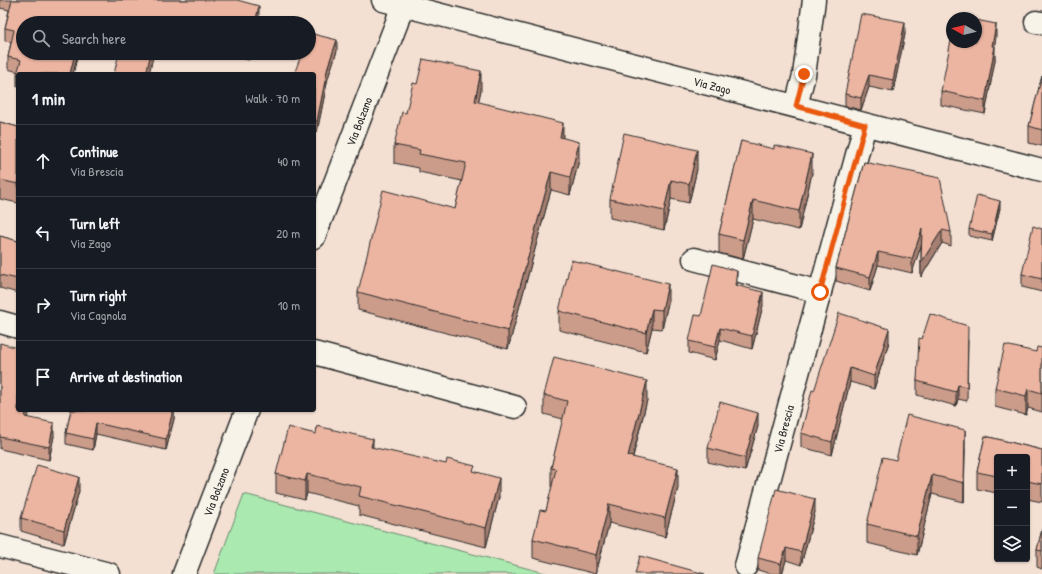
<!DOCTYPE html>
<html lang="en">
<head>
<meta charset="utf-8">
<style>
  body { margin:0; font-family:"Patrick Hand",sans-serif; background:#20242c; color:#f1f3f6 }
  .controls { position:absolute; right:12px; bottom:12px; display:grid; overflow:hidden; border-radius:4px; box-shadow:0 1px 3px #0004 }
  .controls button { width:36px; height:36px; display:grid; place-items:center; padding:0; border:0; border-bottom:1px solid #363941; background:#171b24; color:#f1f3f6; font:20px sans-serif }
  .compass { position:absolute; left:946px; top:12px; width:36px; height:36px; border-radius:50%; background:#171b24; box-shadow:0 1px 3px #0004; rotate:278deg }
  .stop { position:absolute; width:12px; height:12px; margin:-9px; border:3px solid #ea580c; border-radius:50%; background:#fff }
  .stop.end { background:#ea580c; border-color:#fff; box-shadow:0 1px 4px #0008 }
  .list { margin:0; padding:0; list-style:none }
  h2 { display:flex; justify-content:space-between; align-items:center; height:52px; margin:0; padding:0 16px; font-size:17px }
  h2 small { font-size:13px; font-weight:400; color:#9ea1a6 }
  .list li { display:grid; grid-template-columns:26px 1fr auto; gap:12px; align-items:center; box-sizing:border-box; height:72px; padding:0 16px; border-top:1px solid #363941 }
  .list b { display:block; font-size:15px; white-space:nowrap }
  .list p { margin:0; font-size:13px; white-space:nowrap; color:#9ea1a6 }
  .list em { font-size:13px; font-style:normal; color:#9ea1a6 }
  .icon { flex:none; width:22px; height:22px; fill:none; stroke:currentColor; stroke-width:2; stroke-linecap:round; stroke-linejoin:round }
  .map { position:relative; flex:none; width:1042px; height:574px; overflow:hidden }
  .search { position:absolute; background:#171b24; box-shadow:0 1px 3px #0004; left:16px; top:16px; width:300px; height:44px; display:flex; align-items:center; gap:10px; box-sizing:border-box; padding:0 14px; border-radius:22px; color:#9ea1a6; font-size:15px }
  .panel { position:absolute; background:#171b24; box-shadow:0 1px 3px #0004; left:16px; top:72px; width:300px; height:340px; border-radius:4px }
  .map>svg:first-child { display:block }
  .green { fill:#aae9b0; stroke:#6a8a6e }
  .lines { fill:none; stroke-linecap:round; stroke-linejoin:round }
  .minor-casing { stroke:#2b2b2b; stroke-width:25 }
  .minor { stroke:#f7f3e8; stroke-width:22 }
  .wall { fill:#cb9c8a; stroke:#2b2b2b }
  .shaded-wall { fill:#a57f71; stroke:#2b2b2b }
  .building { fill:#ecb5a1; stroke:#2b2b2b }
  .route { stroke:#ea580c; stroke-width:5 }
  .labels { text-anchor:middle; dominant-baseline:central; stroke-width:3; stroke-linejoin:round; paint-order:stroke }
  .street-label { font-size:12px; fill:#2b2b2b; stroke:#f7f3e8 }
</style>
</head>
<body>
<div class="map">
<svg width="1042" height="574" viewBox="0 0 1042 574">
  <rect width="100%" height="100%" fill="#f4e0d3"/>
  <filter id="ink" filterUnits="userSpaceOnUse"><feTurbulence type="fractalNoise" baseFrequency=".025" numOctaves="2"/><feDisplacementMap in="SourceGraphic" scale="8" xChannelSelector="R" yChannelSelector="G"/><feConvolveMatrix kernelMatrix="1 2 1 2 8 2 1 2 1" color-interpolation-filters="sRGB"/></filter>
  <g filter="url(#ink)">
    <!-- green -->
    <path class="green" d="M244 494 549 574H214Z"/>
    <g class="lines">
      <!-- minor casing -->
      <g class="minor-casing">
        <g id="minor">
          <path id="s1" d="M383 0 1042 170"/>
          <path d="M1036 22 1042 23"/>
          <path d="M796 106 804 75 814 0"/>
          <path id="s2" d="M314 237 397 22 402 5"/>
          <path d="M694 259 820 292"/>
          <path d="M0 322 18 327"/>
          <path d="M314 353 515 407"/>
          <path d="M0 546 109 574"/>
          <path id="s3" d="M746 566 865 125"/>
          <path id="s4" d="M184 574 247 410"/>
        </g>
      </g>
      <!-- minor -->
      <use href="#minor" class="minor"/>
    </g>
    <!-- wall -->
    <path class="wall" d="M0 0H208L259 18 23 23V53H78L73 74H18V87H17V74L18 72 8 69V57L11 42 5 41V28L9 10 0 8Z
      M905 34 893 92 869 87 861 110 845 106V94Z
      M996 37 994 46 995 60 985 114 941 105V91Z
      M337 51 328 78 317 132H314V74Z
      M221 53H250L249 60Z
      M1042 76V146L1029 143V126Z
      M417 84 481 90 478 102 563 138 579 160 570 195 551 190 508 349 358 310V292L455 209 462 181 419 172V168L394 163V145Z
      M0 122 18 127V203L0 199Z
      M741 141 812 173 799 230 753 219 743 259 719 253V234Z
      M864 162 951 232V246L942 243 921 277V244L912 273 878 265 870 291 836 281V268Z
      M697 169 689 203 671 199 664 230 610 218V199Z
      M1000 208 992 241 969 236V229Z
      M1042 229V292L1022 287V274Z
      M0 236 18 241V293L0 288Z
      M737 283V285L763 305 752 349 720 340 715 360 689 353V341L701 316Z
      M668 303 662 329 652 328 646 352 559 330V311Z
      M922 339 968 340 967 401 958 399 956 406 917 395V381Z
      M889 342 874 389 850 382 832 455 801 447V433L814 391Z
      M0 343 28 418 54 436 49 460 0 449Z
      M1042 348V412L1028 408 1026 415 995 407V388L1036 352Z
      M544 395 647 400 633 457 678 488 665 537 609 523 596 574 533 558V539L546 511 552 487H551V468L563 419 544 414Z
      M71 410H174V419L166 450 96 434 93 450 66 444V433Z
      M758 426 745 471 708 462V448Z
      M985 436 1042 450V502L1027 499V457H997V493L977 489V472Z
      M373 448 475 472 499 497 486 547 359 515V506L307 493 305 500 276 493V474Z
      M965 449 964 502 932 494 917 555 867 543V524L896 460Z
      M79 491 64 544 21 531V518Z
      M815 512 801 565 786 560 782 574H771L758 570V558Z
      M1042 529V569L1037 567V550Z"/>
    <!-- shaded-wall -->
    <path class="shaded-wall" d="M259 6V18L258 23H255Z
      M905 22V34L893 92V80Z
      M996 24V37L992 60V46Z
      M337 40V51L328 78 317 132V121L328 66Z
      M995 46V60L985 114V101Z
      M75 53H78L73 74H70Z
      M151 53H154L149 74H146Z
      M249 53H250L249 60Z
      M481 71V90L475 119V101Z
      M869 75V87L861 110V98Z
      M563 123V142L560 137Z
      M579 142V160L570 195V177Z
      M697 150V169L689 203V184Z
      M812 154V173L799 230V211Z
      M551 172V190L508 349V331Z
      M671 180V199L664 230V211Z
      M753 200V219L743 259V240Z
      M1000 201V208L992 241V234Z
      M922 229V243L912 273V259Z
      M942 230V243L921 277V263Z
      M878 252V265L870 291V277Z
      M737 271V283L735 297V285Z
      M668 284V303L662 329V310Z
      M763 292V305L752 349V336Z
      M652 309V328L646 352V333Z
      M720 328V340L715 360V347Z
      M889 329V342L874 389V376Z
      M850 368V382L832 455V442Z
      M647 381V400L628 475V456Z
      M958 385V399L956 406V392Z
      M1028 389V408L1026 415V396Z
      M27 410H30L25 430V417Z
      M173 410H174V419L166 450V439Z
      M758 413V426L745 471V458Z
      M54 423V436L49 460V447Z
      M96 423V434L93 450V439Z
      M965 430V449L964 502V483Z
      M373 439V458L371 447Z
      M678 468V488L665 537V518Z
      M307 474V493L305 500V481Z
      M932 475V494L917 555V536Z
      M79 477V491L64 544V530Z
      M499 478V497L486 547V528Z
      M815 499V512L801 565V552Z
      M609 504V523L596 574V555Z
      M786 548V560L782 574H781V564Z"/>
    <!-- building -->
    <path class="building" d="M12 0H209L214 1V0H237L259 6 255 23H23V53H75L70 74H17L21 60 8 57 14 30 5 28Z
      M861 14 905 22 893 80 869 75 861 98 845 94Z
      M956 16 967 18H955Z
      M976 20 996 24 992 46H995L985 101 941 91 952 35V42H976Z
      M309 33 337 40 328 66 317 121 314 120V74H294L302 53H309Z
      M119 53H151L146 74H114Z
      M423 59 481 71 475 101 563 123 560 137 579 142 570 177 551 172 508 331 358 292 383 190 455 209 466 163 419 154 420 150 394 145 402 112 406 113 413 83 417 84Z
      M1042 76V130L1029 126Z
      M0 122 18 127V184L0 180Z
      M624 133 697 150 689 184 671 180 664 211 610 199Z
      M741 141 774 149V145L812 154 799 211 753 200 743 240 719 234Z
      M864 162 940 178 951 232 942 230 921 263 922 229 912 259 878 252 870 277 836 268Z
      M977 195 1000 201 992 234 969 229Z
      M1033 226 1042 229V279L1022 274Z
      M0 236 18 241V279L0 275Z
      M571 260 668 284 662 310 652 309 646 333 559 311Z
      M713 264 737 271 735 285 763 292 752 336 720 328 715 347 689 341 695 315 701 316Z
      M839 313 889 329 874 376 850 368 832 442 801 433 812 390 814 391Z
      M930 314 968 326 967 387 958 385 956 392 917 381 919 338 922 339Z
      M0 343 18 348V410H27L25 417 54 423 49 447 0 437Z
      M1005 345 1036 352 1037 347 1042 348V393L1028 389 1026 396 995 388Z
      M554 357 647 381 628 456 678 468 665 518 609 504 596 555 533 539 540 510 546 511 556 469 551 468 567 401 544 395Z
      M720 402 758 413 745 458 708 448Z
      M71 410H173L166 439 96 423 93 439 66 433Z
      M907 415 965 430 964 483 932 475 917 536 867 524 883 457 896 460Z
      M317 426 373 439 371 447 446 464 447 459 475 466 473 471 499 478 486 528 359 496 361 487 307 474 305 481 276 474 288 427 316 434Z
      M985 436 1042 450V484L1027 481V457H997V476L977 472Z
      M37 465 79 477 64 530 21 518Z
      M776 489 815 499 801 552 786 548 781 564 758 558Z
      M1042 529V551L1037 550Z
      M640 556 705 574H635Z"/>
  </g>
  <g class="lines" filter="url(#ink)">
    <!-- route -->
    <path class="route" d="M804 74 796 106 865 125 820 292"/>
  </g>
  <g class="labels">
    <!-- street labels -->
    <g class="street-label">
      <text stroke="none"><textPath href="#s1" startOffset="340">Via Zago</textPath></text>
      <text stroke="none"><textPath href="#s2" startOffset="124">Via Bolzano</textPath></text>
      <text stroke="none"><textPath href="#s3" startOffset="142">Via Brescia</textPath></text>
      <text stroke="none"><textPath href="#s4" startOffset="88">Via Bolzano</textPath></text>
    </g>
  </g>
</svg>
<div class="controls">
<button>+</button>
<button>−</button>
<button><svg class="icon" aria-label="layers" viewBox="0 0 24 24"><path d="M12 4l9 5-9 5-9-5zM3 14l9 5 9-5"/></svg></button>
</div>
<svg class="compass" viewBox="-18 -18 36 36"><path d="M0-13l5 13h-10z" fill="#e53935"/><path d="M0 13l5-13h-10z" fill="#9ea1a6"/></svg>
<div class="stop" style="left:820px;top:292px"></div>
<div class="stop end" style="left:804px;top:74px"></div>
<div class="search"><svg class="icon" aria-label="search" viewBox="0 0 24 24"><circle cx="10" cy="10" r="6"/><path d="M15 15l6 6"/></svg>Search here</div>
<section class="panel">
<h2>1 min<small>Walk · 70 m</small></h2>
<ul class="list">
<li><svg class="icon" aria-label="ahead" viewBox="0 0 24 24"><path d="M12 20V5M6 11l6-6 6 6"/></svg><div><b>Continue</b><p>Via Brescia</p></div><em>40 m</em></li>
<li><svg class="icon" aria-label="left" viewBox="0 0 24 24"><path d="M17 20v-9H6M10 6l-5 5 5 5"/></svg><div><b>Turn left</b><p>Via Zago</p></div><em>20 m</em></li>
<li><svg class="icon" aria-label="right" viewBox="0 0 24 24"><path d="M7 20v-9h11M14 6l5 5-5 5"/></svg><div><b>Turn right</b><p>Via Cagnola</p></div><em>10 m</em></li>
<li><svg class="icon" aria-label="arrive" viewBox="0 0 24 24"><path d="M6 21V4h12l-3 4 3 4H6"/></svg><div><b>Arrive at destination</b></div></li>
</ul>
</section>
</div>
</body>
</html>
